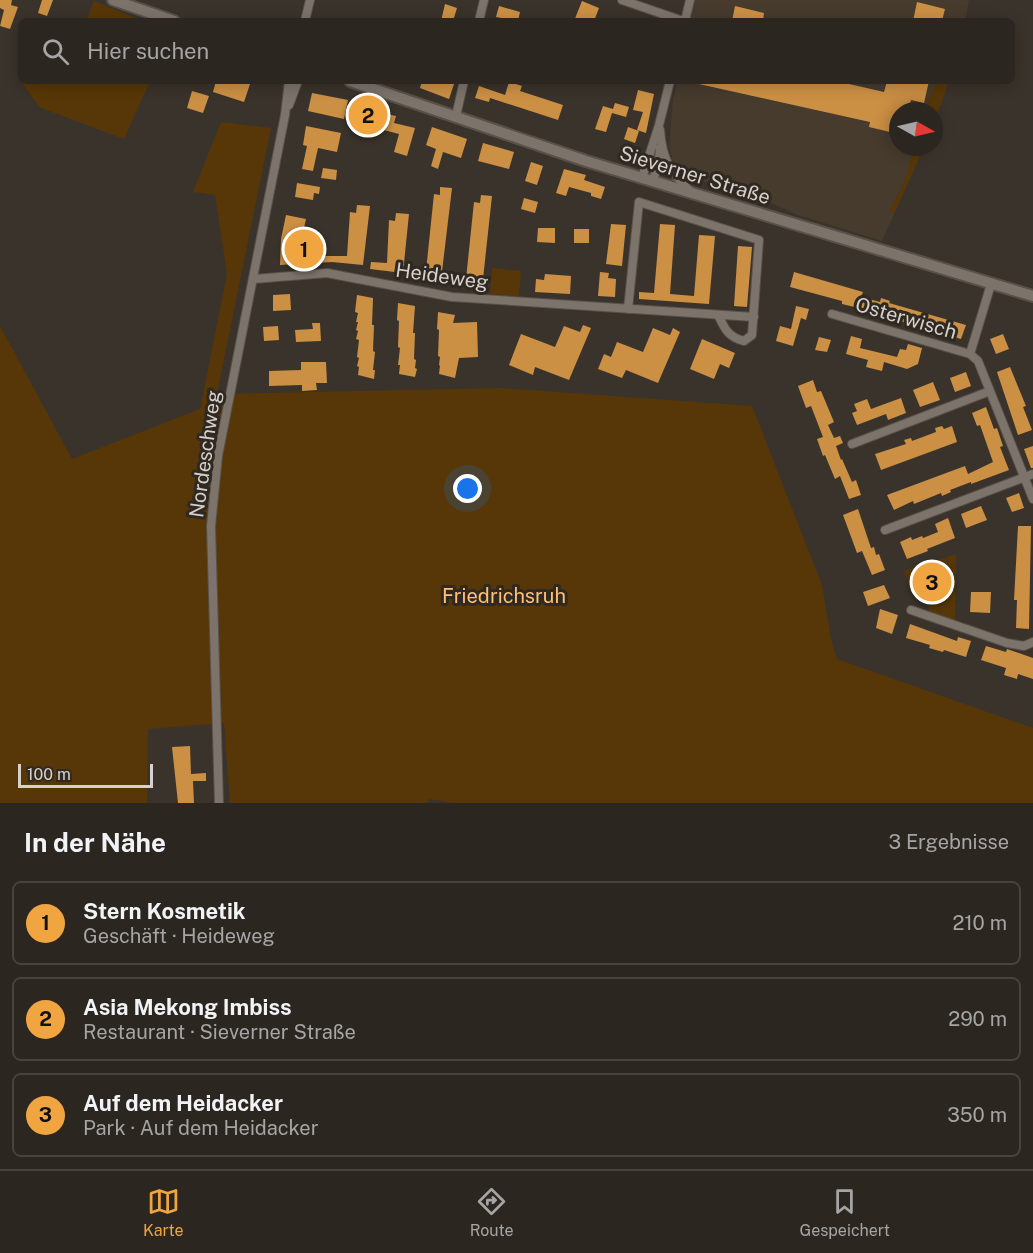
<!DOCTYPE html>
<html lang="de">
<head>
<meta charset="utf-8">
<style>
  body { margin:0; font-family:"Public Sans",sans-serif; background:#342e29; color:#f1f3f6 }
  .compass { position:absolute; left:889px; top:102px; width:54px; height:54px; border-radius:50%; background:#2c2620; box-shadow:0 3px 15px #0003; rotate:98deg }
  .scale { position:absolute; left:18px; bottom:15px; width:135px; box-sizing:border-box; padding-left:6px; border:3px solid #d6d1cc; border-top:0; font-size:16px; line-height:21px; white-space:nowrap; color:#d6d1cc; -webkit-text-stroke:4px #302921; paint-order:stroke }
  .you { position:absolute; left:468px; top:489px; width:21px; height:21px; margin:-15px; border:4px solid #fff; border-radius:50%; background:#1a73e8; box-shadow:0 0 0 9px #1a73e833 }
  .badge { display:grid; place-items:center; width:39px; height:39px; border-radius:50%; background:#f1a540; color:#111; font-size:20px; font-weight:700 }
  .pin { position:absolute; translate:-50% -50%; border:3px solid #fff; box-shadow:0 2px 6px #0006 }
  .list { margin:0; padding:0; list-style:none }
  h2 { display:flex; justify-content:space-between; align-items:center; height:78px; margin:0; padding:0 24px; font-size:26px }
  h2 small { font-size:20px; font-weight:400; color:#a6a5a5 }
  .list li { display:grid; grid-template-columns:39px 1fr auto; gap:18px; align-items:center; box-sizing:border-box; height:84px; margin:0 12px 12px; padding:0 12px; border:2px solid #48433e; border-radius:9px }
  .list b { display:block; font-size:22px; white-space:nowrap }
  .list p { margin:0; font-size:20px; white-space:nowrap; color:#a6a5a5 }
  .list em { font-size:20px; font-style:normal; color:#a6a5a5 }
  .icon { flex:none; width:33px; height:33px; fill:none; stroke:currentColor; stroke-width:2; stroke-linecap:round; stroke-linejoin:round }
  .map { position:relative; flex:none; width:1033px; height:803px; overflow:hidden }
  .search { position:absolute; background:#2c2620; box-shadow:0 3px 15px #0003; left:18px; right:18px; top:18px; height:66px; display:flex; align-items:center; gap:15px; box-sizing:border-box; padding:0 21px; border-radius:9px; color:#a6a5a5; font-size:22px }
  .sheet { height:366px; background:#2c2620 }
  nav { display:flex; justify-content:space-around; align-items:center; box-sizing:border-box; height:84px; border-top:2px solid #48433e; background:#2c2620; font-size:16px; color:#a6a5a5 }
  nav a { display:grid; justify-items:center; gap:3px }
  nav .on { color:#f1a540 }
  .map>svg:first-child { display:block }
  .built { fill:#473b2e }
  .green { fill:#573707 }
  .building { fill:#cc9044 }
  .lines { fill:none; stroke-linecap:round; stroke-linejoin:round }
  .minor-casing { stroke:#57514a; stroke-width:10 }
  .secondary-casing { stroke:#57514a; stroke-width:14 }
  .minor { stroke:#7c746b; stroke-width:8 }
  .secondary { stroke:#7c746b; stroke-width:10 }
  .labels { text-anchor:middle; dominant-baseline:central; stroke-width:6; stroke-linejoin:round; paint-order:stroke }
  .street-label { font-size:20px; fill:#d6d1cc; stroke:#302921 }
  .park-label { font-size:20px; fill:#ffc074; stroke:#302921 }
</style>
</head>
<body>
<div class="map">
<svg width="1033" height="803" viewBox="0 0 1033 803">
  <rect width="100%" height="100%" fill="#3a332b"/>
  <!-- built -->
  <path class="built" d="M694 0H969L965 21H689Z
    M677 81H949L934 123V111H898V147H924L882 241 798 215 756 196 709 183 682 173 673 161 669 146 673 100Z"/>
  <!-- green -->
  <path class="green" d="M94 1 143 21H86Z
    M21 81H150L124 139 39 107Z
    M938 81H949L934 123V111H923Z
    M221 122 271 128 217 394 502 388 752 406 822 585 831 639 837 659 1033 728V803H453L430 799 426 803H230L224 723 148 729 147 803H0V326L72 459 200 409 227 274 215 195 193 192Z
    M911 147H924L894 214 890 210C901 188 912 172 911 147Z
    M492 268 521 271 519 297 490 294Z
    M956 554 955 622 929 612V599L924 594H912L904 571Z"/>
  <!-- building -->
  <path class="building" d="M0 0H12L11 5 18 7 10 29 0 26 4 10 0 8Z
    M42 0H53L47 16 38 13Z
    M582 1 599 8 594 21H574Z
    M917 2 945 9 942 21H913Z
    M445 4 457 8 453 21H441Z
    M499 6 520 12 518 21 496 17Z
    M735 6 764 13 763 21H732Z
    M216 81H251L244 102 213 92Z
    M422 81H447L454 84 449 99 420 88Z
    M700 81H836L884 92 887 81H929L924 103 911 100 908 111H898V130L891 128 890 132 869 127 870 122 699 84Z
    M509 82 522 86 520 91 563 105 558 120 490 98 489 102 475 98 479 86 505 95Z
    M638 90 654 94 646 133 637 130 643 112 633 110Z
    M192 91 209 96 203 113 187 108Z
    M312 93 348 100 344 119 308 111Z
    M615 103 629 107 626 117 612 113 606 132 595 129 603 106 613 109Z
    M362 105 378 109 377 112 396 116 394 123 415 128 407 156 394 152 399 134 380 129 381 126 358 120Z
    M306 126 341 133 337 152 318 148 313 171 302 169 307 146 303 145Z
    M432 127 467 139 461 158 443 152 438 169 431 166 436 149 426 145Z
    M628 127 639 131 635 143 624 139Z
    M483 143 514 152 509 169 478 161Z
    M531 162 543 166 537 185 525 181Z
    M323 168 337 170 336 180 321 178Z
    M564 169 586 175 584 180 605 187 601 199 591 196V193L569 187 566 196 556 193Z
    M297 183 320 187 319 194 314 193 313 200 295 197Z
    M440 187 452 188 441 280 409 277 410 269 426 271 434 194 440 195Z
    M481 195 492 196 482 288 450 284V277L466 279 474 202 480 203Z
    M524 198 538 202 535 213 521 209Z
    M357 205 370 206 363 265 332 262 280 265 281 239 286 215 306 219 301 241H311V256H347L350 212 356 213Z
    M396 213 409 214 403 273 370 269 371 262 387 263 389 220 395 221Z
    M611 224 626 225 622 266 606 264Z
    M660 224 675 225 670 294 694 296 699 235 715 236 709 304 639 299V292L654 293Z
    M538 228H555V243L537 242Z
    M574 229H589V243H574Z
    M738 246 752 247 747 307 734 306Z
    M600 272 609 273 608 278 616 279 615 297 598 296Z
    M794 272 863 292 861 297 880 302 881 298 890 301 889 303 966 325 961 339 932 331V333L917 329 918 326 866 312 867 310 842 304V301L790 287Z
    M545 274 571 276 570 294 535 292 536 279 544 280Z
    M290 294 291 310 273 311V295Z
    M357 295 373 298 372 325H374L373 351 375 352 373 370H375L374 379 358 375 359 367 357 366 359 358 357 357 359 340 356 339 358 331 356 330 358 322H356L358 313 355 312Z
    M398 303 415 306 413 333H415L414 359 416 360 415 368 417 369 415 377 399 374 400 365H398L400 348 398 347 399 321 397 320Z
    M796 306 809 309 806 320 801 318 793 346 776 341 780 326 791 329Z
    M438 312 455 315 453 323 477 322 478 357 459 358 455 378 439 374 440 366 439 365 440 357 438 356 439 330 437 329Z
    M312 323H320L321 341 296 342 295 330 313 329Z
    M583 325 591 328 569 380 535 367 533 375 509 365 521 334 555 347 564 326 580 332Z
    M278 326 279 340 264 341 263 327Z
    M653 328 670 335 673 328 680 332 658 383 626 370 622 378 598 369 604 354 611 357 617 342 643 352Z
    M1003 334 1009 349 996 354 990 339Z
    M851 336 862 339 860 348 897 357 900 349 906 350 908 344 922 348 918 364 907 369 884 362 882 371 866 367 868 360 846 354Z
    M819 337 831 340 827 352 815 350Z
    M702 339 735 353 729 368 720 364 714 379 690 369Z
    M301 362H326L327 383H316L317 390 302 391V385L269 386V371L301 370Z
    M1010 367 1026 406 1023 407 1032 430 1018 435 997 372Z
    M966 372 971 386 955 392 950 378Z
    M813 380 817 392 821 391 834 422 828 425 834 438 840 436 843 443 836 446 841 460 842 459 852 482 856 480 861 495 849 499 840 476 835 479 825 455 823 456 817 439 823 437 811 406 806 408 798 386Z
    M933 382 940 400 920 407 913 390Z
    M901 398 906 413 888 420 886 414 857 425 852 413 857 411 854 404 867 399 871 409Z
    M986 407 994 429 997 428 1003 446 1000 447 1009 470 971 484V482L950 490 951 492 942 496 941 493 914 504 913 501 894 510 887 495 965 466 968 474 993 462 980 425 977 426 972 413Z
    M942 426 944 429 952 426 957 442 881 470 875 454 906 444 904 440 911 438 912 441 936 432 935 428Z
    M1033 446V468H1031L1024 449Z
    M1019 493 1024 508 1012 512 1006 498Z
    M981 506 987 520 966 528 961 514Z
    M858 509 871 548 874 547 876 555 879 554 885 570 872 575 862 551 857 553 843 515Z
    M948 518 955 538 927 549 928 551 907 559 900 542 911 537 912 540 922 536 923 538 938 532 935 524Z
    M1018 526H1031L1029 629 1016 628 1017 600H1014Z
    M884 585 890 598 868 606 863 592Z
    M971 592H991L990 613 970 612Z
    M880 609 898 615 892 634 876 628Z
    M910 624 957 641 958 637 971 641 966 657 944 650 943 652 929 648 930 645 906 638Z
    M986 646 1006 652 1007 649 1033 658V679L1018 674 1017 679 1004 675 1006 668 981 660Z
    M190 746 191 774 206 773V781H193L194 803H178L172 747Z"/>
  <g class="lines">
    <!-- minor casing -->
    <g class="minor-casing">
      <path id="minor" d="M622 0 683 21
        M305 21 310 0
        M479 21 484 0
        M685 21 690 0
        M289 105 298 81
        M456 116 464 81
        M660 130C662 159 670 172 691 192
        M642 178 659 125 670 81
        M653 181 659 160 660 148
        M253 279 327 273 452 297 754 317
        M991 284 970 354 978 361 1033 499
        M628 309 639 202 759 240 752 335 744 341C728 337 725 329 718 315
        M832 314 970 354
        M852 444 990 391
        M885 530 1033 474
        M911 610 1007 643 1024 646 1033 642
        M219 803 211 526 218 456 285 115 289 81"/>
    </g>
    <!-- secondary casing -->
    <g class="secondary-casing">
      <path id="secondary" d="M113 0 174 21
        M350 81 586 161 1033 296"/>
    </g>
    <!-- minor -->
    <use href="#minor" class="minor"/>
    <!-- secondary -->
    <use href="#secondary" class="secondary"/>
  </g>
  <g class="labels">
    <!-- street labels -->
    <g class="street-label">
      <text transform="translate(695 175) rotate(17)">Sieverner Straße</text>
      <text transform="translate(442 276) rotate(8)">Heideweg</text>
      <text transform="translate(906 318) rotate(16)">Osterwisch</text>
      <text transform="translate(205 454) rotate(-82)">Nordeschweg</text>
    </g>
    <!-- park labels -->
    <g class="park-label">
      <text x="504" y="596">Friedrichsruh</text>
    </g>
  </g>
</svg>
<svg class="compass" viewBox="-18 -18 36 36"><path d="M0-13l5 13h-10z" fill="#e53935"/><path d="M0 13l5-13h-10z" fill="#a6a5a5"/></svg>
<div class="scale">100 m</div>
<div class="you"></div>
<div class="pin badge" style="left:304px;top:249px">1</div>
<div class="pin badge" style="left:368px;top:115px">2</div>
<div class="pin badge" style="left:932px;top:582px">3</div>
<div class="search"><svg class="icon" aria-label="search" viewBox="0 0 24 24"><circle cx="10" cy="10" r="6"/><path d="M15 15l6 6"/></svg>Hier suchen</div>
</div>
<section class="sheet">
<h2>In der Nähe<small>3 Ergebnisse</small></h2>
<ul class="list">
<li><span class="badge">1</span><div><b>Stern Kosmetik</b><p>Geschäft · Heideweg</p></div><em>210 m</em></li>
<li><span class="badge">2</span><div><b>Asia Mekong Imbiss</b><p>Restaurant · Sieverner Straße</p></div><em>290 m</em></li>
<li><span class="badge">3</span><div><b>Auf dem Heidacker</b><p>Park · Auf dem Heidacker</p></div><em>350 m</em></li>
</ul>
</section>
<nav>
<a class="on"><svg class="icon" aria-label="map" viewBox="0 0 24 24"><path d="M3 6l6-2 6 2 6-2v14l-6 2-6-2-6 2zM9 4v14M15 6v14"/></svg>Karte</a>
<a><svg class="icon" aria-label="directions" viewBox="0 0 24 24"><path d="M12 3l9 9-9 9-9-9zM9 14v-3h6M13 9l2 2-2 2"/></svg>Route</a>
<a><svg class="icon" aria-label="saved" viewBox="0 0 24 24"><path d="M7 4h10v16l-5-4-5 4z"/></svg>Gespeichert</a>
</nav>
</body>
</html>
